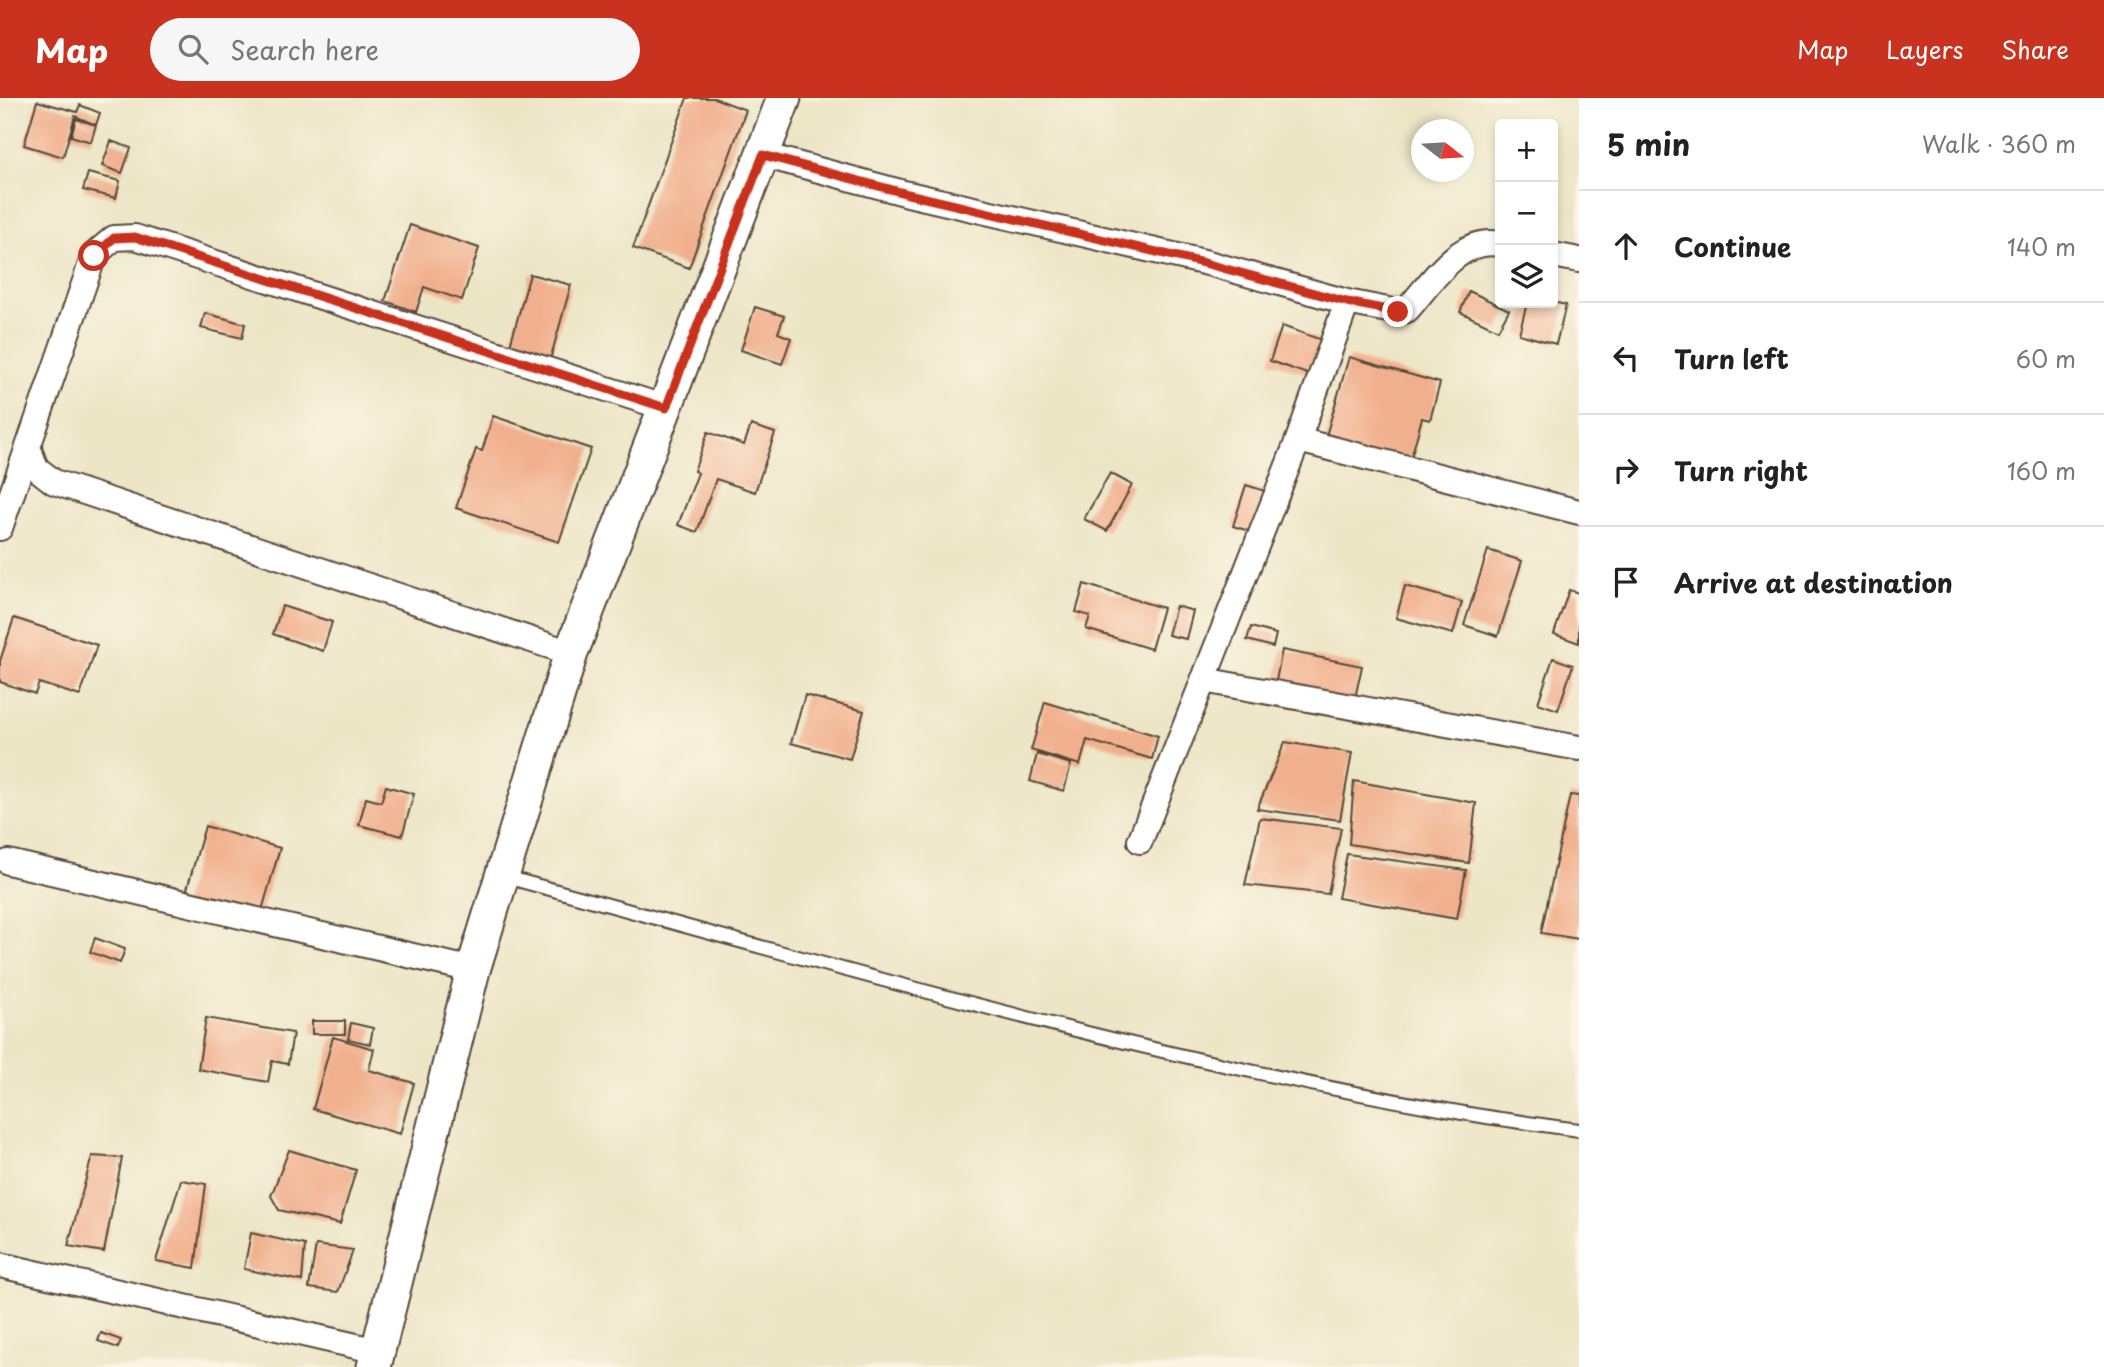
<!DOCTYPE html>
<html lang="en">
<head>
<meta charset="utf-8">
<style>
  body { margin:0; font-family:"Playpen Sans",sans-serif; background:#f6f6f6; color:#222 }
  .controls { position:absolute; right:21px; top:21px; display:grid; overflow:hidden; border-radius:7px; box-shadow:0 4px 10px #0003 }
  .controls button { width:63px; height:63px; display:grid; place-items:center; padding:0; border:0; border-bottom:2px solid #e0e0e0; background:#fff; color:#222; font:35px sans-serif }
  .compass { position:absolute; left:1411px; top:21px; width:63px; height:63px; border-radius:50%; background:#fff; box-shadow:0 4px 10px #0003; rotate:107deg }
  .stop { position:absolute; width:21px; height:21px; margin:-16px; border:5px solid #c8321e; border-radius:50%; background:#fff }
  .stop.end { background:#c8321e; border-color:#fff; box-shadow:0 2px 7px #0008 }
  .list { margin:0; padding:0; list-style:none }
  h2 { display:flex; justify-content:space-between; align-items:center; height:91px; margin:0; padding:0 28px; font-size:30px }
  h2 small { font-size:23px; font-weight:400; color:#767676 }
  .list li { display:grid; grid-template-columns:46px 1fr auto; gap:21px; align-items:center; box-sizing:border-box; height:112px; padding:0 28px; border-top:2px solid #e0e0e0 }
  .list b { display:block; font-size:26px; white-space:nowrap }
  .list em { font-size:23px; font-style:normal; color:#767676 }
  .icon { flex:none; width:38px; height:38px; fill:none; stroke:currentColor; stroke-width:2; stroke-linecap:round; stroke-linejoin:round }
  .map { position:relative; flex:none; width:1579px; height:1269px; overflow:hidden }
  header { display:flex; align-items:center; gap:42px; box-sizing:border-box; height:98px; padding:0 35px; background:#c8321e; color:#fff }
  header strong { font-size:33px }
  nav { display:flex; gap:38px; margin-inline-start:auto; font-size:24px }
  .search { width:490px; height:63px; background:#f6f6f6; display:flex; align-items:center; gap:18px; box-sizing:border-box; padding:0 24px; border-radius:38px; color:#767676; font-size:26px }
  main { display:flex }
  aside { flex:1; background:#fff }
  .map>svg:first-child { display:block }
  .building { fill:#f1b08d }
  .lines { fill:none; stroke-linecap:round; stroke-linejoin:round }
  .lane-casing { stroke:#564637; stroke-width:16 }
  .street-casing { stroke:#564637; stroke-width:28 }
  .secondary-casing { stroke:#564637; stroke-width:37 }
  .lane { stroke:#fff; stroke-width:12 }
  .street { stroke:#fff; stroke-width:24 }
  .secondary { stroke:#fff; stroke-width:33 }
  .route { stroke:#c8321e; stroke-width:9 }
</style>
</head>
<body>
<header>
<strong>Map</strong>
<div class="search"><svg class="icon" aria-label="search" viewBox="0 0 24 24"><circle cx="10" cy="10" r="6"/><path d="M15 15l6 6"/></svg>Search here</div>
<nav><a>Map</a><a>Layers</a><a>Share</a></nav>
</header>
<main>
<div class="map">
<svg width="1579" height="1269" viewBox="0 0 1579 1269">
  <rect width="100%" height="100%" fill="#fcf5e5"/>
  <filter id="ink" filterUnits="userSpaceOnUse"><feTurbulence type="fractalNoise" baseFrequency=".0143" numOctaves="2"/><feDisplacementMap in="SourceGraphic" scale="14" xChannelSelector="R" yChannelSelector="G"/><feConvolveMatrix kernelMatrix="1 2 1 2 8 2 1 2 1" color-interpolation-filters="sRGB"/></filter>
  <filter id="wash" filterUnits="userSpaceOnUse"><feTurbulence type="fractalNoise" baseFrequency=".00686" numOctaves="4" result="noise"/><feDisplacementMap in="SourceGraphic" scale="28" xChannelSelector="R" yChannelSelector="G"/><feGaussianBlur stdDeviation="1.57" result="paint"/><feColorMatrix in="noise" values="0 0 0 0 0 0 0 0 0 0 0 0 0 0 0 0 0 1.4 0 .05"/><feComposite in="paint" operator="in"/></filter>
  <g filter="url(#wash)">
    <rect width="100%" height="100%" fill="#ece5c6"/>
    <g id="blocks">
      <!-- building -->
      <path class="building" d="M687 0H714L746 12 689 170 633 150Z
        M37 3 77 14 80 7 100 15 96 27 75 18 63 59 24 47Z
        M76 21 96 27 91 44 71 38Z
        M111 43 131 50 122 75 102 68Z
        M88 75 120 83 116 100 83 92Z
        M410 127 479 150 462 202 424 189 416 214 385 203Z
        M530 176 571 187 550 262 509 251Z
        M1469 193 1509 212 1498 232 1460 214Z
        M1553 204 1566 207 1556 246 1519 236 1527 205Z
        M755 209 784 218 778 235 791 240 782 266 741 252Z
        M205 215 245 226 242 240 201 230Z
        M1282 228 1322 242 1310 277 1270 263Z
        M1349 259 1440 285 1430 322 1422 320 1411 360 1321 355Z
        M493 318 591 351 559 444 456 410 476 351 482 353Z
        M751 327 775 335 755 394 716 381 697 434 678 427 698 375 694 373 708 334 744 347Z
        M1110 375 1132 387 1107 433 1084 421Z
        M1246 387 1265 393 1252 434 1233 428Z
        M1488 452 1522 463 1498 538 1464 527Z
        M1084 486 1163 510 1151 551 1086 531 1090 518 1076 514Z
        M1405 488 1462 504 1453 536 1396 520Z
        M1569 492 1579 495V545L1554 536Z
        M282 508 332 524 323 553 273 536Z
        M1176 508 1193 513 1186 541 1168 537Z
        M14 520 97 547 80 598 39 585 35 596 0 584V563Z
        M1251 529 1276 536 1273 549 1247 542Z
        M1282 552 1362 568 1352 614 1273 598Z
        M1553 560 1573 567 1558 612 1538 605Z
        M805 597 864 613 850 661 791 645Z
        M1045 604 1158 638 1152 661 1087 642 1080 667 1031 652Z
        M1285 644 1352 655 1340 722 1257 711Z
        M1037 656 1071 666 1064 693 1030 683Z
        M1354 683 1476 705 1469 765 1349 746Z
        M386 688 414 696 402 738 359 727 366 700 381 704Z
        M1570 697 1579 698V841L1541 835Z
        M1260 720 1341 730 1328 796 1245 787Z
        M205 728 280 750 258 826 183 805Z
        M1347 756 1466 772 1457 821 1338 800Z
        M95 840 125 851 120 865 90 854Z
        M206 920 293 935 288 966 272 963 268 984 198 971Z
        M312 923H345V936H312Z
        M351 925 373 930 370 946 348 941Z
        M333 939 374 951 369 972 414 985 400 1036 313 1011Z
        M289 1052 356 1072 340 1126 279 1112 271 1098Z
        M92 1058 122 1060 104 1154 68 1148Z
        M181 1082 206 1086 195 1170 156 1163Z
        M251 1135 305 1147 302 1183 244 1171Z
        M316 1147 353 1152 338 1194 309 1190Z
        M101 1235 121 1242 118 1250 98 1243Z"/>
    </g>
  </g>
  <g filter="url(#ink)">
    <use href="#blocks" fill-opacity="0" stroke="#564637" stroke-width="2"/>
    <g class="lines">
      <!-- lane casing -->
      <g class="lane-casing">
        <path id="lane" d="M502 778C817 863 1131 957 1452 1013 1494 1021 1537 1026 1579 1032"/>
      </g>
      <!-- street casing -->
      <g class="street-casing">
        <path id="street" d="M763 57 908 96 1208 165 1347 204 1398 214 1407 212C1431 185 1459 138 1500 146
          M1553 157 1579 162
          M1298 342 1579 414
          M0 430 28 349
          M571 555 54 384 36 370 28 349 94 157 114 140 135 139 666 310
          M1203 582 1579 650
          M1140 743 1298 342 1347 204
          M8 764 473 872
          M0 1167 378 1253"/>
      </g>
      <!-- secondary casing -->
      <g class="secondary-casing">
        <path id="secondary" d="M374 1269 473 872 571 555 784 0"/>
      </g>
      <!-- lane -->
      <use href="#lane" class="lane"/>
      <!-- street -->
      <use href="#street" class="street"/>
      <!-- secondary -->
      <use href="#secondary" class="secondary"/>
    </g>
  </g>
  <g class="lines" filter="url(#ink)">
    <!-- route -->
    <path class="route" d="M94 158 114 140 135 139 666 310 763 57 908 96 1208 166 1347 204 1398 214"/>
  </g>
</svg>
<div class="controls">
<button>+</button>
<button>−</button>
<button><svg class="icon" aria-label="layers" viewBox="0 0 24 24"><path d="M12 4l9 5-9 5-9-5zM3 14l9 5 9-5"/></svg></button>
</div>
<svg class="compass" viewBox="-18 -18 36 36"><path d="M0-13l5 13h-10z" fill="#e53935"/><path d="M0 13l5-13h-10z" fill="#767676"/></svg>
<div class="stop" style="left:94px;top:158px"></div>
<div class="stop end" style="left:1398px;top:214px"></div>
</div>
<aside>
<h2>5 min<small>Walk · 360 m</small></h2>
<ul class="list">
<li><svg class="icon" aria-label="ahead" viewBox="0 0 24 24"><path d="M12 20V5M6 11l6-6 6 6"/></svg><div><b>Continue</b></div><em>140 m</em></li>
<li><svg class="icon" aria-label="left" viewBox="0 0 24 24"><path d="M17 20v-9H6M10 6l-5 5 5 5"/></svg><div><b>Turn left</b></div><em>60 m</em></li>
<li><svg class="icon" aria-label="right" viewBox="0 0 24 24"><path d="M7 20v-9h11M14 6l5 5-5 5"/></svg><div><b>Turn right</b></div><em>160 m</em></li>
<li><svg class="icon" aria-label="arrive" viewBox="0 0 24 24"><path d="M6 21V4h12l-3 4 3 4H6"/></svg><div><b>Arrive at destination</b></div></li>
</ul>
</aside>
</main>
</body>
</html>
